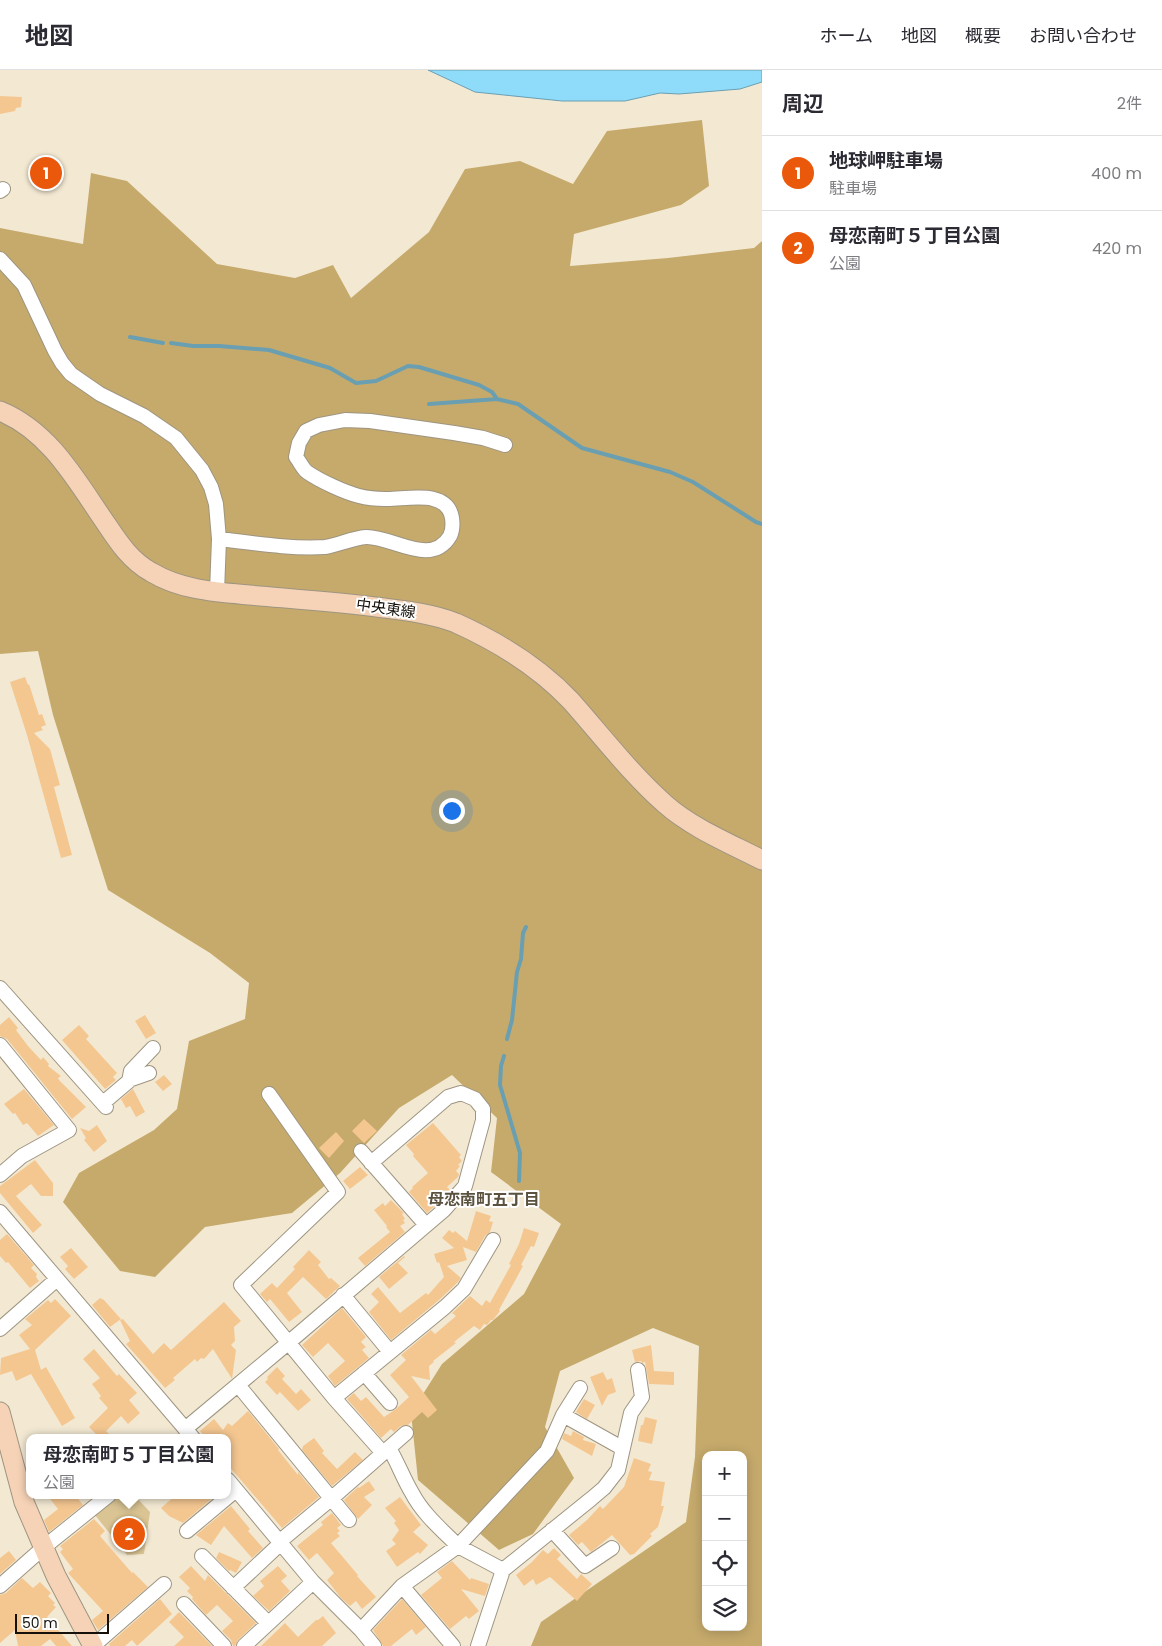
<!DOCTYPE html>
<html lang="ja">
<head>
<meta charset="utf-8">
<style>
  body { margin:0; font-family:Poppins,"Noto Sans JP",sans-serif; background:#f2f2f3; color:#2b2b33 }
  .controls { position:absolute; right:15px; bottom:15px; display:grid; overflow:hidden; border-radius:10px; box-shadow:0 2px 12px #0003 }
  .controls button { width:45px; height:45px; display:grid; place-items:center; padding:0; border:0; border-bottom:1px solid #e1e1e2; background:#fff; color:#2b2b33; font:25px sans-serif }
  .scale { position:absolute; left:15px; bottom:12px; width:94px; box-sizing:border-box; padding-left:5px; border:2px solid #15110a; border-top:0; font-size:14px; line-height:18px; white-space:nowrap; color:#15110a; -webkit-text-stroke:4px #fff; paint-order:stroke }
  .you { position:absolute; left:451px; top:740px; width:18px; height:18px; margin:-12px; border:4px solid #fff; border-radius:50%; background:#1a73e8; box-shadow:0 0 0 8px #1a73e833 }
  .badge { display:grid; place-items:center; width:32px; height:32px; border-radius:50%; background:#ea580c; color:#fff; font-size:16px; font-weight:700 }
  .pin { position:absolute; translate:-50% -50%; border:2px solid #fff; box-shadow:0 1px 5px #0006 }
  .popup { position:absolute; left:26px; top:1364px; width:205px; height:65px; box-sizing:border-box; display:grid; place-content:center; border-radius:10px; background:#fff; filter:drop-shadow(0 1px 4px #0005); font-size:16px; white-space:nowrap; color:#7c7c81 }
  .popup b { font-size:19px; color:#2b2b33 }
  .popup::after { content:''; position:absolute; left:50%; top:100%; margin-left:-10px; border:10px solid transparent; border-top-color:#fff }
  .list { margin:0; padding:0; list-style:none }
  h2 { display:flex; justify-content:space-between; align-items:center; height:65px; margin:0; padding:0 20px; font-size:21px }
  h2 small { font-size:16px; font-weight:400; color:#7c7c81 }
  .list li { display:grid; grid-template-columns:32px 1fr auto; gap:15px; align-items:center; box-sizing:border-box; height:75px; padding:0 20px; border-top:1px solid #e1e1e2 }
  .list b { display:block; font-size:19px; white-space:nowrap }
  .list p { margin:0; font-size:16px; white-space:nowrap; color:#7c7c81 }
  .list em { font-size:16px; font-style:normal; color:#7c7c81 }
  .icon { flex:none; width:28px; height:28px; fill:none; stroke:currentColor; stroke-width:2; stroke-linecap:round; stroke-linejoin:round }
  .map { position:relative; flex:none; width:762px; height:1576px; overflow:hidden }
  header { display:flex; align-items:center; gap:30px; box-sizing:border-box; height:70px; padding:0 25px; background:#fff; border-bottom:1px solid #e1e1e2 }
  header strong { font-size:24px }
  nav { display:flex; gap:28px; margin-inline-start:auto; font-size:18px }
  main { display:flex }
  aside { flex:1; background:#fff }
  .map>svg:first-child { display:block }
  .green { fill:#dac494 }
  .forest { fill:#c6aa6c; fill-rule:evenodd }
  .water { fill:#8fdcfa; stroke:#6a9fb2 }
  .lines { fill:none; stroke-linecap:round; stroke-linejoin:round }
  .stream { stroke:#6a9fb2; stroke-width:4 }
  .building { fill:#f4c791 }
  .street-casing { stroke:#9e9581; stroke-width:16 }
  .secondary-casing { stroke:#9e9581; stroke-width:21 }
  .street { stroke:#fff; stroke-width:14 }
  .secondary { stroke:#f6d3b7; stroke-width:19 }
  .labels { text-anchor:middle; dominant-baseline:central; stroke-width:4; stroke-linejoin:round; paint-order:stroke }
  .street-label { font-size:15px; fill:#15110a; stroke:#fff }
  .neighbourhood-label { font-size:16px; font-weight:bold; fill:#5a513f; stroke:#fff }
</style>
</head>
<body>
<header>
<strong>地図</strong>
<nav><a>ホーム</a><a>地図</a><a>概要</a><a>お問い合わせ</a></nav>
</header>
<main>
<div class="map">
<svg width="762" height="1576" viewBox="0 0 762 1576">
  <rect width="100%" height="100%" fill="#f3e9d3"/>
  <!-- green -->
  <path class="green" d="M118 1425H134L150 1442 144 1484 127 1485 95 1445Z"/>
  <!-- forest -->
  <path class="forest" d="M702 50 709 116 681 135 574 164 570 196 668 188 754 178 762 171V1576H531L541 1552 686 1452 695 1387 699 1276 653 1258 560 1301 545 1357 574 1408 533 1464 499 1480 418 1410 411 1343 442 1294 524 1224 561 1154 491 1102 497 1048 452 1005 399 1038 340 1103 292 1143 205 1157 155 1207 120 1201 63 1132 79 1103 154 1060 177 1039 189 971 245 949 249 913 210 883 108 820 53 645 38 581 0 584V158L83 174 91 103 127 111 217 194 295 208 333 195 351 228 429 162 465 99 520 91 573 114 607 61ZM706 1385H743V1557H706Z"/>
  <!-- water -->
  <path class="water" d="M428 0H762V12L740 19 679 24 660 23 625 31H562L475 22Z"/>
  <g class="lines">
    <!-- stream -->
    <path class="stream" d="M130 267 163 273
      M171 273 193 276H219L269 280 330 298 356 313 376 311 408 296 419 297 479 315 492 322 497 329 518 334 582 378 670 402 693 412 756 452 762 454
      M429 334 497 329
      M507 969 512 950 517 902 521 889 523 863 526 857
      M504 986 501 996 500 1015 520 1083 519 1111"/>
  </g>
  <!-- building -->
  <path class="building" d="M0 26 22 27 21 37 16 38 15 41 0 44Z
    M25 607 28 615 29 614 39 645 42 644 46 655 41 657 43 660 34 663 50 679 60 715 54 717 72 785 61 788 27 665 10 612Z
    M145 945 156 963 146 969 135 951Z
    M9 947 18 958 16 960 28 976 41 990 43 987 49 994 48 996 61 1006 58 1008 59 1010 86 1037 72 1049 7 969 0 966V955Z
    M79 955 89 966 86 969 117 1003 113 1007 116 1010 105 1019 62 970Z
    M164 1005 172 1014 163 1021 155 1012Z
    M24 1019 54 1055 38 1066 27 1053 23 1055 15 1043 13 1044 4 1034Z
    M133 1019 145 1042 136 1047 130 1036 126 1038 121 1029Z
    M364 1049 377 1061 364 1073 352 1061Z
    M433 1053 461 1085 459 1087 462 1091 458 1095 460 1096 456 1101 459 1104 458 1107 447 1117 450 1120 433 1134 435 1136 427 1143 409 1122 413 1118 412 1117 428 1103 413 1086 414 1084 406 1075Z
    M97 1055 107 1071 94 1082 84 1070 86 1068 80 1058 89 1061Z
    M336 1062 344 1071 329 1088 319 1078Z
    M35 1090 53 1113V1126H41L31 1114 16 1126 42 1155 33 1163 0 1123V1116Z
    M360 1097 368 1105 350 1119 343 1111Z
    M391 1130 404 1143 402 1144 405 1149 403 1150 405 1153 400 1156 405 1162 365 1196 358 1188 390 1162 386 1157 387 1156 374 1140 383 1133 385 1136Z
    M476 1141 491 1146 489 1151 493 1152 490 1162 485 1166 476 1182 463 1177 467 1190 447 1196 461 1208 457 1213 439 1230 391 1270 369 1242 379 1232 371 1224 378 1217 400 1243 426 1223 428 1225 444 1207 439 1192 437 1193 434 1184 454 1178 442 1168 449 1160 453 1163 455 1161 467 1171Z
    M524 1158 539 1163 534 1177 531 1176 521 1195 523 1196 499 1240 500 1241 493 1250H491L487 1255 484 1254 480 1260 474 1256 454 1272 456 1273 433 1291 434 1292 429 1296 430 1310 411 1306 437 1340 428 1348 422 1342 408 1355 401 1356 394 1362 391 1359 381 1368 347 1329 354 1323 361 1331 366 1327 384 1347 396 1339 409 1327 390 1305 406 1290 401 1285 431 1260 435 1264 456 1246 452 1243 470 1226 482 1236 486 1230 490 1233 511 1195 509 1194 519 1174Z
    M7 1164 34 1195 31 1198 37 1204 36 1207 39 1211 30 1218 8 1192 6 1193 0 1186V1170Z
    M71 1178 88 1197 74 1209 65 1199 68 1196 60 1187Z
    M309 1180 321 1192 318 1195 329 1209 331 1208 340 1216 326 1229 303 1207 287 1223 302 1242 289 1252 270 1229 267 1232 260 1224 272 1213 277 1218 295 1199 293 1197Z
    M404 1186 405 1187 398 1193 408 1203 389 1219 379 1207Z
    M100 1228 104 1230 121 1249 110 1257 92 1235Z
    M55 1229 71 1246 35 1280 41 1300 46 1297 75 1348 62 1356 31 1304 16 1311 12 1301 0 1305 1 1288 30 1279 19 1265 32 1255 25 1249 48 1230 51 1233Z
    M224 1232 241 1251 234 1257 235 1271 231 1275 236 1280 232 1309 213 1279 204 1289 201 1288 197 1292 195 1289 173 1308 175 1310 165 1318 126 1274 130 1271 120 1250 123 1249 153 1284 164 1273 171 1280Z
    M342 1238 366 1267 361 1272 366 1277 362 1280 369 1288 335 1316 328 1306 345 1291 328 1273 313 1287 302 1275Z
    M651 1275 654 1301 674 1302V1315L649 1314 645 1292 642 1293 641 1291 635 1292 632 1280Z
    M94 1279 117 1306 119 1304 137 1323 129 1330 140 1343 128 1354 121 1346 106 1361 113 1368H100L89 1357 108 1338 99 1328 101 1326 92 1314 100 1308 83 1289Z
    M277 1297 285 1306 282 1309 296 1324 301 1319 311 1330 298 1341 280 1322 277 1325 265 1312 268 1309 267 1307Z
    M603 1302 607 1310 612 1308 616 1322 608 1325 602 1336 590 1307Z
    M584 1329 595 1335 587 1349 576 1342Z
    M248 1341 279 1379 278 1380 298 1405V1402L319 1427 282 1458 228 1395V1368H206L200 1361 214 1349 223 1360 228 1353 232 1356Z
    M645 1347 657 1350 652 1374 638 1371 641 1355H643Z
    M573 1361 584 1367 583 1370 596 1374 592 1386 562 1369 564 1363 571 1366Z
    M314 1368 324 1381 322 1383 337 1399 355 1382 363 1390 332 1416 302 1380 303 1376Z
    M634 1388 651 1394 648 1401 652 1402 649 1410 665 1412 661 1436H664L658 1457 650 1464 652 1466 634 1484 630 1485 612 1465 591 1482 582 1472 578 1475 569 1465 587 1450 600 1436 603 1439 624 1417Z
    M369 1411 375 1420 364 1427 372 1435 358 1449 344 1430 358 1417 359 1418Z
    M47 1425H75L83 1435 49 1462 44 1450 58 1439Z
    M176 1425H216L183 1453 169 1446 161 1438Z
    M400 1427 421 1455 413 1462 428 1475 420 1484 418 1482 397 1497 386 1481 396 1474 392 1470 399 1460 394 1453 396 1451 385 1438Z
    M231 1436 250 1459 248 1461 263 1478 252 1488 224 1456 211 1475 196 1465Z
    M332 1443 341 1455 337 1458 340 1461 337 1463 340 1466 331 1473 358 1505 357 1506 376 1527 362 1539 356 1531 350 1536 341 1528 327 1510 334 1503 317 1483 309 1490 297 1476 323 1455 321 1452Z
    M94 1449 105 1461 100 1466 132 1503 133 1502 148 1517 98 1560 92 1550 103 1541 68 1503 73 1499 60 1482 63 1479 60 1476Z
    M554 1478 561 1485 557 1489 577 1509 581 1504 592 1514 577 1531 550 1507 536 1515 533 1509 524 1516 516 1505 532 1492 543 1480 548 1484Z
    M9 1481 16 1490 0 1504V1488Z
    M219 1482 242 1492 236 1503 230 1500 229 1501 216 1488Z
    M452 1491 470 1510 471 1508 489 1514 485 1526 461 1519 479 1541 469 1549 466 1546 450 1559 421 1525 442 1508 437 1502Z
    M191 1496 205 1511 208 1505 256 1553 238 1570 235 1576H233L231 1570 222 1561 233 1551 217 1535 206 1545 192 1529 193 1527 187 1521 190 1518 179 1507Z
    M278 1496 287 1506 281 1511 290 1521 269 1541 253 1526 264 1516 260 1511Z
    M22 1508 33 1518 40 1512 51 1523 48 1526 55 1533 53 1535 56 1537 47 1547 72 1576H56L50 1569 41 1576H18L15 1560 0 1573V1525L6 1523Z
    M160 1529 172 1544 137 1576 132 1570 125 1576H110L109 1574Z
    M402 1529 426 1557 416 1565 412 1559 391 1576H383L373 1560Z
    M179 1542 212 1576H174L184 1567 169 1552Z
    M323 1546 336 1563 322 1576H261L285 1553 298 1567 316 1550H318Z"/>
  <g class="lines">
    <!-- street casing -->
    <g class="street-casing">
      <path id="street" d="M0 121 3 119
        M0 189 24 215 55 281 62 293 71 304 100 324 144 346 176 368 202 400 211 417 216 434 219 469 217 522
        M219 469C254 473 289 479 325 477 339 475 352 468 366 467 392 466 431 498 450 466 453 460 453 455 452 448 447 418 405 430 385 429 377 429 367 428 359 426 344 422 320 411 307 402 303 399 300 392 296 387L299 373 306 361 319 355 345 350 370 351 454 363 483 368 505 375
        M0 918 106 1037
        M0 975 69 1060 22 1086 0 1105
        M129 1010 149 1003
        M269 1024 338 1122 241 1215 334 1328 445 1237 464 1219 493 1170
        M103 1033 129 1011 131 1001 153 978
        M361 1081 426 1155
        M0 1142 193 1368
        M343 1225 390 1282
        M0 1259 57 1209
        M364 1303 390 1333
        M238 1315 349 1450
        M334 1328 383 1383
        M563 1345 622 1378
        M185 1359 288 1273 444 1140 465 1116 483 1050V1039L475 1029 461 1023 448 1027 371 1093
        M389 1378C398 1393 403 1408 412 1423 423 1444 442 1460 458 1476L547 1381 563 1345 580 1318
        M228 1410 313 1512 361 1560 374 1576
        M552 1460 585 1496 612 1478
        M187 1461 236 1420
        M279 1472 332 1428 406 1363
        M202 1486 268 1553
        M0 1516 43 1478 109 1425
        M402 1516 453 1576
        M233 1518 281 1473
        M184 1534 224 1576
        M361 1560 402 1516 458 1476 503 1500 591 1429 604 1418 618 1400 631 1343 642 1327 638 1300
        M93 1576 164 1514
        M244 1576 313 1512
        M478 1576 503 1500"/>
    </g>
    <!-- secondary casing -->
    <g class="secondary-casing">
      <path id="secondary" d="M0 341C51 362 77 412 107 455 119 473 131 491 151 502 181 520 215 522 249 525 294 529 339 532 384 538 408 541 433 544 456 553 498 572 540 598 571 631 602 666 631 704 665 734 692 758 731 774 762 790
        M0 1342 24 1432 56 1506 93 1576"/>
    </g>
    <!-- street -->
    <use href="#street" class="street"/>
    <!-- secondary -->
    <use href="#secondary" class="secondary"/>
  </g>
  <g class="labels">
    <!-- street labels -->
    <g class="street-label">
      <text transform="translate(386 538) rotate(8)">中央東線</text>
    </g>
    <!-- neighbourhood labels -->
    <g class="neighbourhood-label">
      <text x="484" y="1129">母恋南町五丁目</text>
    </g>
  </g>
</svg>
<div class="controls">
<button>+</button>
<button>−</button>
<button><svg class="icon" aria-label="locate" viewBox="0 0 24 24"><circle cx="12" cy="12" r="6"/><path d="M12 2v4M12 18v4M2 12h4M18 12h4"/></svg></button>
<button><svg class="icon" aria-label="layers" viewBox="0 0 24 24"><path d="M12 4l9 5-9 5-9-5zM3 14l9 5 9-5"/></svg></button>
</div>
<div class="scale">50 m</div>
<div class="you"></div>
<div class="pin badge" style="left:46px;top:103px">1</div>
<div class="pin badge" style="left:129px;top:1464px">2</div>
<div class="popup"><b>母恋南町５丁目公園</b>公園</div>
</div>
<aside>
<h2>周辺<small>2件</small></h2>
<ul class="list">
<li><span class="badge">1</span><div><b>地球岬駐車場</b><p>駐車場</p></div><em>400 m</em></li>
<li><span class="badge">2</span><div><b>母恋南町５丁目公園</b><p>公園</p></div><em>420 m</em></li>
</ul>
</aside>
</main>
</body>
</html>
